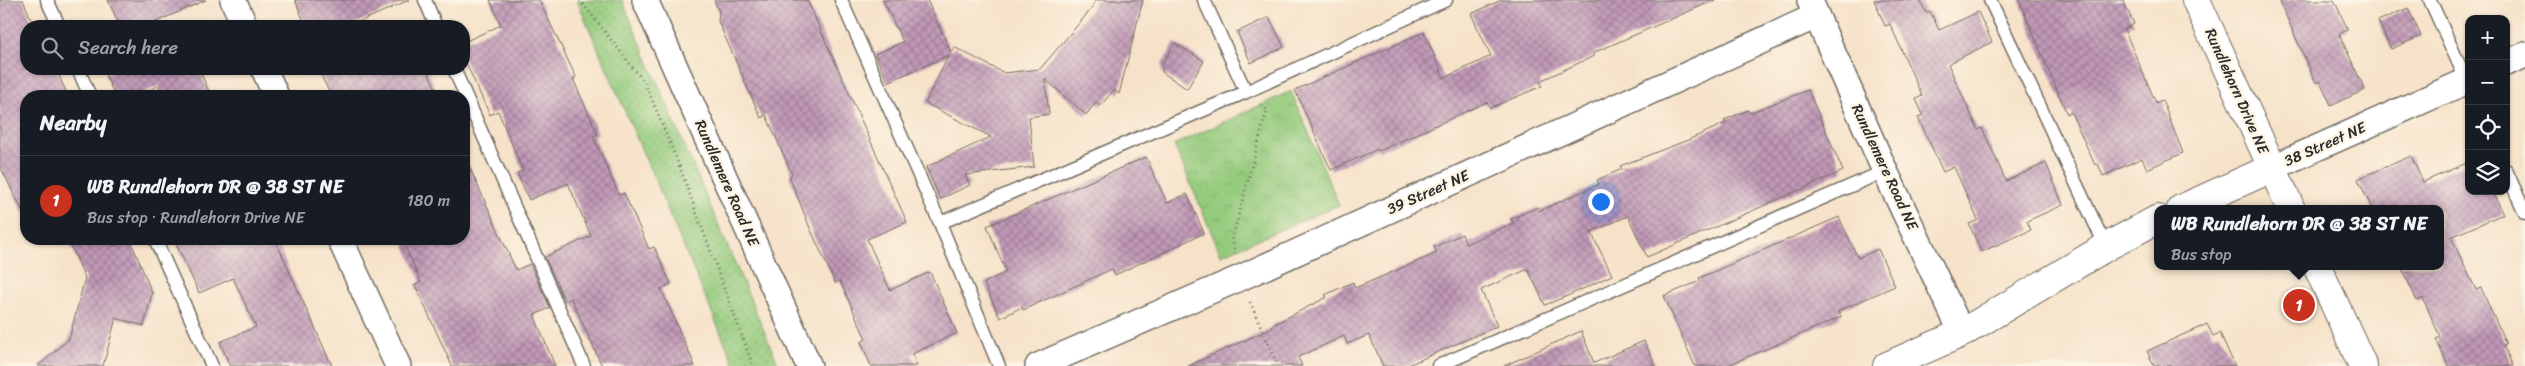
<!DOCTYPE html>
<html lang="en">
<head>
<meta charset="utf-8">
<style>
  body { margin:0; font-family:Sriracha,sans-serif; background:#242831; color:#f1f3f6 }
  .controls { position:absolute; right:15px; top:15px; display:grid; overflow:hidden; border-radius:10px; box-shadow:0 1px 4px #0004 }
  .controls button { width:45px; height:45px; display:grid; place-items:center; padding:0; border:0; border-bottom:1px solid #363941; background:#171b24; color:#f1f3f6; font:25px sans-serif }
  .you { position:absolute; left:1600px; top:201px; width:18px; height:18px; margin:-12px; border:4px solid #fff; border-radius:50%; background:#1a73e8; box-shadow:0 0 0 8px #1a73e833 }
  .badge { display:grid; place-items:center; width:32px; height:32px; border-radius:50%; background:#c8321e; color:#fff; font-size:16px; font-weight:700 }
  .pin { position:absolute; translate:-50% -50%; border:2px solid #fff; box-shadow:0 1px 5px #0006 }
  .popup { position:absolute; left:2154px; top:205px; width:290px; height:65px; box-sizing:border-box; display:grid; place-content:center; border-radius:10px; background:#171b24; filter:drop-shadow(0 1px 4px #0005); font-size:16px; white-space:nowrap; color:#9ea1a6 }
  .popup b { font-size:19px; color:#f1f3f6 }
  .popup::after { content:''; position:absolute; left:50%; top:100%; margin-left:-10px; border:10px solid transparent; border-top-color:#171b24 }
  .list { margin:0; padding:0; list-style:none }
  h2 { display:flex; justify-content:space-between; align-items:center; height:65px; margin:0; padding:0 20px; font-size:21px }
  h2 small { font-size:16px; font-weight:400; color:#9ea1a6 }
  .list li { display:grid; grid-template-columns:32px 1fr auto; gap:15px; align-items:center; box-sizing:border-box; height:90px; padding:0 20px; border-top:1px solid #363941 }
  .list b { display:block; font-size:19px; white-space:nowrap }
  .list p { margin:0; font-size:16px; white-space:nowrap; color:#9ea1a6 }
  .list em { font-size:16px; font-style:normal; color:#9ea1a6 }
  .icon { flex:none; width:28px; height:28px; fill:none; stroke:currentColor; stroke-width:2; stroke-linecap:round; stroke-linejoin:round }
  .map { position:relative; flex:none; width:2525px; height:366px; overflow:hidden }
  .search { position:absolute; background:#171b24; box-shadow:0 1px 4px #0004; left:20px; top:20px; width:450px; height:55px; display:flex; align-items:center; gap:12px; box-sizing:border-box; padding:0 18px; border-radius:20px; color:#9ea1a6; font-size:19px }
  .panel { position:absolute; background:#171b24; box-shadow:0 1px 4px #0004; left:20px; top:90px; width:450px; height:155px; border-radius:20px }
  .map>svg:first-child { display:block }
  .grass { fill:url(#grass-dots); stroke:#607b54 }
  .park { fill:url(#park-crowns); stroke:#607b54 }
  .building { fill:url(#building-cross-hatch) }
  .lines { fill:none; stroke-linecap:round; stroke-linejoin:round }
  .lane-casing { stroke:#726b62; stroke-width:15 }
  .street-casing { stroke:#726b62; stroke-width:28 }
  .secondary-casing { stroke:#726b62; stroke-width:30 }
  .path { stroke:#726b62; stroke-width:3; stroke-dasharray:1 4; stroke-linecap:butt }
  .lane { stroke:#fff; stroke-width:12 }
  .street { stroke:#fff; stroke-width:25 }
  .secondary { stroke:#fff; stroke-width:28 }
  .labels { text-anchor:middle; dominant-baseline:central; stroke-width:5; stroke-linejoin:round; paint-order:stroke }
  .street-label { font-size:15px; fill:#2b2b2b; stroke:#fcf5e5 }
</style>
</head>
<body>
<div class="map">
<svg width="2525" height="366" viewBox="0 0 2525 366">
  <defs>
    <pattern id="grass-dots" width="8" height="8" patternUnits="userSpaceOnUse" patternTransform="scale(1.25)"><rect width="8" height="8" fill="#94cb7d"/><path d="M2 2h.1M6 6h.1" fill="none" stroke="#80ae6c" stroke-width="1.8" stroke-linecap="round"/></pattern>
    <pattern id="park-crowns" width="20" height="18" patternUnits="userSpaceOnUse" patternTransform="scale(1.25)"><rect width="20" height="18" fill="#94cb7d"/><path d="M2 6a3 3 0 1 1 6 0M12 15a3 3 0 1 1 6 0" fill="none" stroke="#80ae6c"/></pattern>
    <pattern id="building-cross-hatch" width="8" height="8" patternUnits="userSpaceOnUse" patternTransform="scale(1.25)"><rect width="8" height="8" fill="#c199b7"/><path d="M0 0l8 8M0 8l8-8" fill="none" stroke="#9d7d95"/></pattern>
  </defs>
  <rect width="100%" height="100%" fill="#fcf5e5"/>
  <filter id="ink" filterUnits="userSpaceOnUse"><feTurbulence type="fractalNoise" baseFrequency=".02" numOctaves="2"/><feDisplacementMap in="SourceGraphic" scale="10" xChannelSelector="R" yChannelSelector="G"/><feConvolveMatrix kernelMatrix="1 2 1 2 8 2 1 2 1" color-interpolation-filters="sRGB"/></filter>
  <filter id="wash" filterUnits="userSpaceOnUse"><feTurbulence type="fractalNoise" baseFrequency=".0096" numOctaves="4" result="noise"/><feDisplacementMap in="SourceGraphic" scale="20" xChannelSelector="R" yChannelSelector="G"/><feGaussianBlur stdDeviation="1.12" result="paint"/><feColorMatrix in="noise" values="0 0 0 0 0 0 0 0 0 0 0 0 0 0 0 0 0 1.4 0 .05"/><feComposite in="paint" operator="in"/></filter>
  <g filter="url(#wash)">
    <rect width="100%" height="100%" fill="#f6e2c9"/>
    <!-- grass -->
    <path class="grass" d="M577 0H622L779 366H735Z"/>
    <!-- park -->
    <path class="park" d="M1291 91 1339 205 1221 255 1174 145Z"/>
    <g id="blocks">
      <!-- building -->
      <path class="building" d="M0 0H23L34 26H26V69H56L68 96H26V218L0 166Z
        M108 0H206L147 26H120Z
        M295 0H409L350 26H306Z
        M490 0H539L576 77 573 79 598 134 593 136 619 195 624 193 649 249 654 247 671 284 661 289 695 366H602L571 298 565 301 545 257 591 236 568 183 529 200 517 173 523 171 498 111 490 115 464 59V42L501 25Z
        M714 0H807L907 222 867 239 890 290 930 272 957 333 912 354 917 366H871L861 342 866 339 840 281 835 283 810 228 789 176 792 174 766 115 761 118 718 21 719 12Z
        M883 0H927L951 52 954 47 1004 73 1040 69 1093 7 1095 0H1143L1119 94 1114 90 1100 106 1096 102 1086 115 1045 79 1049 114 1029 117 1034 167 965 175 970 185 940 199 926 167 991 137 925 103 949 55 888 82 875 54 903 42Z
        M1501 0H1715L1593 53 1594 56 1540 81 1542 86 1490 108 1487 102 1379 151 1378 149 1331 170 1295 90 1424 32 1444 78 1491 56 1471 14Z
        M1874 0H1920L1926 13 1930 11 1939 30 1978 12 1992 42 1948 64 1978 130 1982 128 2006 181 2046 163 2063 205 2027 221 2031 230 1981 252 1969 224 1978 220 1954 167 1943 172 1918 117 1923 115 1916 99 1922 96 1890 24 1885 26Z
        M2019 0H2123L2134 24 2124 29 2156 103 2162 100 2183 153 2147 169 2142 158 2103 176 2098 164 2095 165 2071 112 2067 114Z
        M2279 0H2334L2348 30 2339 34 2365 90 2331 105 2320 81 2316 83Z
        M2408 8 2421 36 2391 49 2378 21Z
        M1269 17 1284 47 1251 63 1237 32Z
        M1175 43 1204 61 1187 89 1162 72V64Z
        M117 69H199L211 96H163L158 86 136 96H115L105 74Z
        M318 69H427L439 96H331Z
        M1808 90 1843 171 1647 257 1628 216 1591 232 1612 275 1572 294 1545 305 1528 269 1481 290 1497 326 1406 366H1383L1369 335 1347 344 1344 336 1298 357 1302 366H1188L1272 328 1271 326 1327 297 1325 295 1353 282 1355 288 1437 253 1434 247 1462 234 1466 244 1513 223 1511 219 1538 207 1539 211 1599 184 1597 180 1622 169 1620 166 1688 140 1726 123 1724 120 1748 110 1749 113Z
        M464 155 516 270 530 264 550 308 534 315 555 366H452L415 285 421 282 402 239H464Z
        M2411 156 2423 182 2469 162V191H2493L2503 214 2451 237 2476 290 2481 288 2506 344 2503 345 2513 366H2448L2436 339 2440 337 2423 298 2417 301 2401 266H2440V209H2372L2358 179Z
        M1146 157 1167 203 1187 194 1204 233 1115 275 1112 269 1023 310 1022 307 1000 318 984 283 1006 272 987 226Z
        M1839 217 1858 258 1878 249 1895 286 1838 311 1841 317 1726 366H1695L1664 296 1700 281 1699 278Z
        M68 239H111L114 246 130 239 152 293 144 326 116 318 103 366H38L69 339 85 278Z
        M174 239H275L332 366H230L220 342 256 327 233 278 199 293Z
        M2207 324 2213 336 2220 333 2235 366H2154L2147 351Z
        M1581 331 1594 363 1644 341 1656 366H1504Z"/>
    </g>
  </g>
  <g filter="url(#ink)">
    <use href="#blocks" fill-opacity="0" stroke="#726b62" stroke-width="1"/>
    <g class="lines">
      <!-- lane casing -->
      <g class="lane-casing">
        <path id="lane" d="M47 0 59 26
          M425 0 436 26
          M841 0 940 223 999 366
          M1204 0 1246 92
          M1990 0 2106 247
          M2430 0 2468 84
          M78 69 90 96
          M454 69 584 366
          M2506 170 2525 213
          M940 223 1246 92 1446 0
          M155 239 212 366
          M1438 366 1885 171"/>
      </g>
      <!-- street casing -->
      <g class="street-casing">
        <path id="street" d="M233 0 245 26
          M645 0 809 366
          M1810 1 1885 171 1962 333
          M2506 63 2525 55
          M264 69 276 96
          M2272 168 2469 80
          M340 239 398 366
          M1038 366 1240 278 1816 16"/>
      </g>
      <!-- secondary casing -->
      <g class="secondary-casing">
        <path id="secondary" d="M2196 0 2291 209
          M2181 209 2272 168
          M2317 266 2363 366
          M1887 366 1962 333 2106 247 2158 219"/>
      </g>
      <!-- path -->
      <path class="path" d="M580 0 645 83 677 160 753 366
        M1235 254 1232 239 1267 110 1262 105
        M1250 302 1278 366"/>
      <!-- lane -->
      <use href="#lane" class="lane"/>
      <!-- street -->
      <use href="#street" class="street"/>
      <!-- secondary -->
      <use href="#secondary" class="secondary"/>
    </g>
  </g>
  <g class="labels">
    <!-- street labels -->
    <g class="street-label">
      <text transform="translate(2237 91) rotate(66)">Rundlehorn Drive NE</text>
      <text transform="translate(2325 144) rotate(-24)">38 Street NE</text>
      <text transform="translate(1885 167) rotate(65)">Rundlemere Road NE</text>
      <text transform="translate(727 183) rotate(66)">Rundlemere Road NE</text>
      <text transform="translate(1428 192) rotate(-24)">39 Street NE</text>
    </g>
  </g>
</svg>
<div class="controls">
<button>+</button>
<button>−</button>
<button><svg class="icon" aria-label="locate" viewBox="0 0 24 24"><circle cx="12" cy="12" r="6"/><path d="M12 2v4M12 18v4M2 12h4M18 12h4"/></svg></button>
<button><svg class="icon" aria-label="layers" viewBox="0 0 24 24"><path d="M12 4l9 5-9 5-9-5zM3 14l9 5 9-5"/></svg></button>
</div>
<div class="you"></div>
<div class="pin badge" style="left:2299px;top:305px">1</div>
<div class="popup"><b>WB Rundlehorn DR @ 38 ST NE</b>Bus stop</div>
<div class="search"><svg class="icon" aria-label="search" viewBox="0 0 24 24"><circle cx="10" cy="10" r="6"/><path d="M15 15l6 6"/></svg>Search here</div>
<section class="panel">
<h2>Nearby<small></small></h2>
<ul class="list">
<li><span class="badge">1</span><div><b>WB Rundlehorn DR @ 38 ST NE</b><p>Bus stop · Rundlehorn Drive NE</p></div><em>180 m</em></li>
</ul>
</section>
</div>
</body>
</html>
